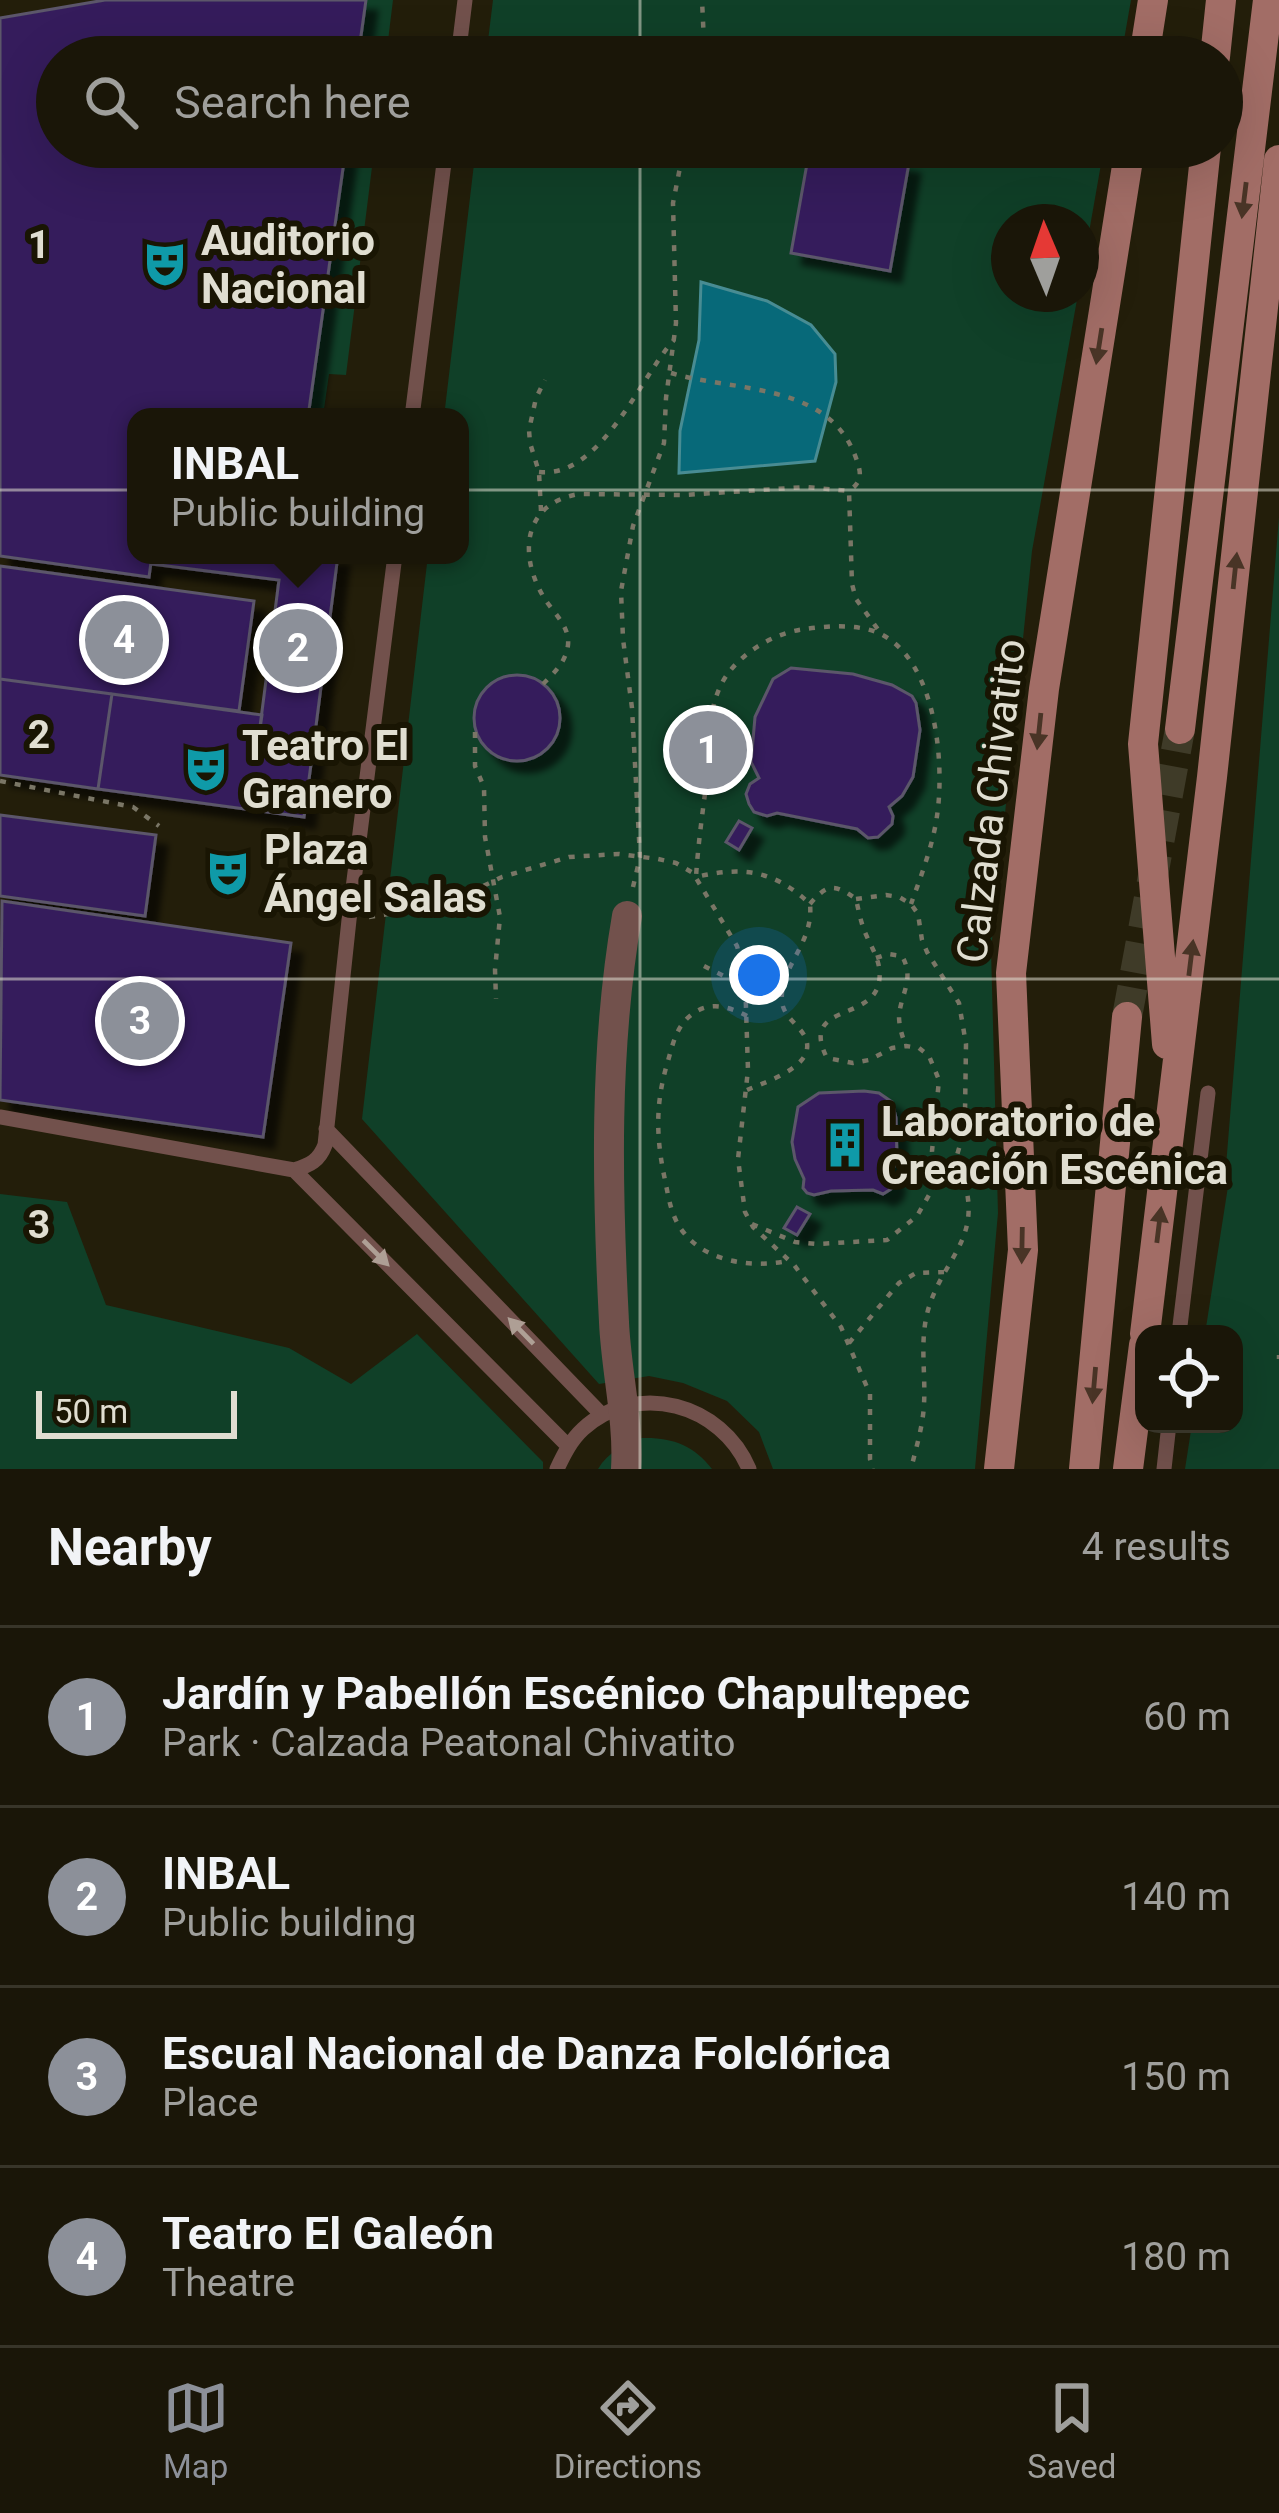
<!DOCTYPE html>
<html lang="en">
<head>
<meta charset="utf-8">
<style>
  body { margin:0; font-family:Roboto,sans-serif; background:#272316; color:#f1f3f6 }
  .controls { position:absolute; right:36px; bottom:36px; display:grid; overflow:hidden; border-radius:24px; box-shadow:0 12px 48px #0002 }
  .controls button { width:108px; height:108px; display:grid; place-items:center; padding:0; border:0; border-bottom:3px solid #383529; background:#1a1608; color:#f1f3f6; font:60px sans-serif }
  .compass { position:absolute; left:991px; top:204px; width:108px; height:108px; border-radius:50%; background:#1a1608; box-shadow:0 12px 48px #0002; rotate:358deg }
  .scale { position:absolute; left:36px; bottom:30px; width:201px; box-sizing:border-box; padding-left:12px; border:6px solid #e0ded1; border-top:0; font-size:33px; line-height:42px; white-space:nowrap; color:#e0ded1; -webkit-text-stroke:9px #191503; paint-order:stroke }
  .you { position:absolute; left:759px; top:975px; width:42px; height:42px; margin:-30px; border:9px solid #fff; border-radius:50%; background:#1a73e8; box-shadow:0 0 0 18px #1a73e833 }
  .badge { display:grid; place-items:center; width:78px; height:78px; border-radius:50%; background:#8c9099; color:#fff; font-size:39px; font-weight:700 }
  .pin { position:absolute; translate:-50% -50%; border:6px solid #fff; box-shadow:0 3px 12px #0006 }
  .popup { position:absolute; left:127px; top:408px; width:342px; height:156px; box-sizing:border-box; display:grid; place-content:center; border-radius:24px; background:#1a1608; filter:drop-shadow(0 3px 9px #0005); font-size:39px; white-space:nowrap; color:#9f9f9c }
  .popup b { font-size:45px; color:#f1f3f6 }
  .popup::after { content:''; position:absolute; left:50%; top:100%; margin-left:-24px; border:24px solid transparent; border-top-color:#1a1608 }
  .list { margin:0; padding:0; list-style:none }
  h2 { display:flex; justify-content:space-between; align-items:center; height:156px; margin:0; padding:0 48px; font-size:51px }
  h2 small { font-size:39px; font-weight:400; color:#9f9f9c }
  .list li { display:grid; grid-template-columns:78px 1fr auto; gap:36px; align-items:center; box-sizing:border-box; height:180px; padding:0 48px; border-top:3px solid #383529 }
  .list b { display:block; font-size:45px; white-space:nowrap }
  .list p { margin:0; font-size:39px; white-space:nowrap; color:#9f9f9c }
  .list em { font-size:39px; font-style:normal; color:#9f9f9c }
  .icon { flex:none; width:66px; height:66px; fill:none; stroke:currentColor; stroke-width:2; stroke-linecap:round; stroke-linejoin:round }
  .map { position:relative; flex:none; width:1279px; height:1469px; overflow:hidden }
  .search { position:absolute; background:#1a1608; box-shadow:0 12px 48px #0002; left:36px; right:36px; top:36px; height:132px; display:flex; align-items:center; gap:30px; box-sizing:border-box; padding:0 42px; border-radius:66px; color:#9f9f9c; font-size:45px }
  .sheet { height:876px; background:#1a1608 }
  nav { display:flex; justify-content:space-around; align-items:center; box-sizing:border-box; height:168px; border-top:3px solid #383529; background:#1a1608; font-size:33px; color:#9f9f9c }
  nav a { display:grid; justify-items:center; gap:6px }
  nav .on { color:#8c9099 }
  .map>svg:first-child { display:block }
  .green { fill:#104028 }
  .water { fill:#076979; stroke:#488c93; stroke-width:3 }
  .building { fill:#351f5b; stroke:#5b566b; stroke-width:3; filter:url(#shadow) }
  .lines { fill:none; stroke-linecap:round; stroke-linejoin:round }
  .secondary-tunnel { stroke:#3f3b28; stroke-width:30; stroke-dasharray:30 15; stroke-linecap:butt }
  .path { stroke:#7a7666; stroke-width:4.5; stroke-dasharray:6 9; stroke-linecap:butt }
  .lane { stroke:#72514c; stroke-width:15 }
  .street { stroke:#72514c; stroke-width:30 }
  .secondary { stroke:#a26d66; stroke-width:30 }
  .oneway { fill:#493426 }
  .oneway2 { fill:#ae9f95 }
  .grid { fill:none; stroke:#e0ded1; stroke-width:3; stroke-opacity:0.55 }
  .labels { text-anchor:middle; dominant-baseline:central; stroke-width:12; stroke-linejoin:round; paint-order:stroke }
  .poi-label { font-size:42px; font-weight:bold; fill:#e0ded1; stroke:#191503; text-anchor:start }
  .street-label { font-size:42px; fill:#e0ded1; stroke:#191503 }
  .grid-label { font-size:39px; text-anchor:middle; font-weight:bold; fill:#e0ded1; stroke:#191503; stroke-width:12; stroke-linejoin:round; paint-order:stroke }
</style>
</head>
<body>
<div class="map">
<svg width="1279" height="1469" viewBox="0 0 1279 1469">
  <defs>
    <filter id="shadow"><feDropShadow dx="11" dy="11" stdDeviation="3" flood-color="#0009"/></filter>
  </defs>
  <rect width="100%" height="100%" fill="#231e0a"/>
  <!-- green -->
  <path class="green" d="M366 0H393L386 57H358Z
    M493 0H1131L1121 57H486Z
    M346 147H369L374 151 346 375 329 374 323 416 327 417H308Z
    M476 147H1104L1081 278V222H1009V294H1078L1032 551 991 950 998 1213 975 1469H773L759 1432 727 1401 683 1383 649 1376 599 1384 362 1119 428 555H460V417H444Z
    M1279 517V1469H1185L1192 1424H1234V1334H1205L1229 1180 1225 1178Z
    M0 1194 67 1202 106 1305 289 1348 351 1384 417 1334 543 1462V1469H0Z
    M642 1438C671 1437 694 1445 712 1469H598C608 1452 624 1445 642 1438Z"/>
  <!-- water -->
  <path class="water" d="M701 282 767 301 811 325 835 354 836 382 815 461 679 473 680 431 699 340Z"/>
  <!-- building -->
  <path class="building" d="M105 0H366L358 57H57V147H346L308 417H136V555H152L149 577 0 556V18Z
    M810 147 909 163 890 271 791 253Z
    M152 555H338L313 749 258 742 279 580 151 564Z
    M0 566 254 601 239 711 0 679Z
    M791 668 853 674 892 685 912 696 916 703 920 730 913 777 902 796 889 807 893 816 892 824 878 837 868 838 857 829 777 813 767 816 754 812 749 804 746 794 750 784 759 778 751 762 755 717 773 679Z
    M474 718a43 43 0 1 1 86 0a43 43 0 1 1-86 0Z
    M0 679 112 694 98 789 0 775Z
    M112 694 262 715 258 742 313 749 304 817 98 789Z
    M0 815 156 835 145 916 0 896Z
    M739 821 752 828 739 850 726 842Z
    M2 901 291 943 263 1137 0 1100Z
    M864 1091 879 1093 892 1102 896 1118 897 1159 891 1174 894 1179 891 1189 883 1194 873 1190 831 1191 814 1195 807 1193 803 1188 804 1179 795 1159 792 1142 798 1107 819 1093Z
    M797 1207 810 1214 797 1235 784 1228Z"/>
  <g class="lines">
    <!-- secondary-tunnel -->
    <path class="secondary-tunnel" d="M1127 1017 1180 729"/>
    <!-- path -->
    <path class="path" d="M700 57 704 42 702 0
      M671 373C735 392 829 382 856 458 861 472 863 481 850 490
      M539 472C601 479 640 377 674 340
      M541 511 539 472 530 443 529 430 536 398 545 380
      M543 684C554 673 566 662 568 645 570 625 552 612 543 596 518 553 524 503 579 494L685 495 806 487 849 491 852 584 856 599 882 635
      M475 732V766L484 787 485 837 500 917 495 970 496 999
      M0 781 133 807 159 826
      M633 887 640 857 632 708 623 639 621 591 633 526 664 443 666 398 676 323 673 203 684 147
      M856 899 886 895 899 897 911 904 918 914 922 940 927 952 959 1003 966 1044 965 1113 962 1138 950 1179
      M810 904C827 884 834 883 856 899 858 908 860 918 863 927 869 945 883 961 879 982 872 1022 799 1003 827 1058L853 1063 869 1060 892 1048 906 1046 919 1048 929 1056 939 1080 932 1151 933 1185
      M298 913 328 917
      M369 917 441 906 502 877 569 857 619 854 658 859 676 863 693 873 737 946 745 977 748 1070 738 1159 745 1212 753 1227 794 1265 841 1327 870 1394V1459L873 1469
      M876 958 888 954 902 956C915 979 901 993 899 1016 899 1026 902 1036 906 1046
      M704 966 746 987
      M747 1016C730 1007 711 1001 694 1013 677 1024 673 1043 668 1061 655 1103 656 1138 665 1180 669 1199 671 1217 684 1233 707 1262 752 1268 787 1261
      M747 1090C763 1083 804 1070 807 1049 810 1029 783 1021 782 1001 779 967 814 944 810 904 774 870 743 866 696 877 698 846 702 816 706 786 710 753 706 717 720 687 733 658 769 635 799 630 825 626 857 623 881 634 936 662 945 762 937 816 933 845 921 876 911 904
      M752 1224 795 1242 817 1244 887 1240 917 1216 933 1188 950 1179 966 1188C978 1238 946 1259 931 1301 918 1335 926 1370 924 1404 923 1426 916 1448 911 1469
      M849 1343 899 1283 916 1273 944 1272
      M1279 1355V1359"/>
    <!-- lane -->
    <path class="lane" d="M458 57 465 0
      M412 417 446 147
      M0 1117 294 1170C310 1165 319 1161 325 1145L349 920 395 555
      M326 1129 602 1415
      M294 1170 568 1446
      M1179 1334 1208 1093
      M557 1469C564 1454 571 1440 583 1429 637 1380 722 1404 749 1469
      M1164 1469 1169 1424"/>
    <!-- street -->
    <path class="street" d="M626 1469C629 1421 616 1370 614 1322 607 1187 604 1049 627 916"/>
    <!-- secondary -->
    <path class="secondary" d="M1144 57 1153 0
      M1215 57 1221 0
      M1180 729 1268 0
      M1167 1044 1143 744 1206 147
      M1145 1334 1212 777 1279 160
      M999 1469 1023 1250 1011 973 1044 689 1130 147
      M1084 1469 1127 1017
      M1128 1469 1144 1345"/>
  </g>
  <!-- one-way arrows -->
  <defs><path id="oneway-solid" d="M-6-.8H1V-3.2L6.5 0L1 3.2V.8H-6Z" transform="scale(3)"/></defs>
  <g class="oneway">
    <use href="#oneway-solid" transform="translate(1244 200) rotate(97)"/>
    <use href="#oneway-solid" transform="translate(1099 346) rotate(99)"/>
    <use href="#oneway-solid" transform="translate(1235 571) rotate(-84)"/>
    <use href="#oneway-solid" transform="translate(1039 731) rotate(96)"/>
    <use href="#oneway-solid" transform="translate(1191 958) rotate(-83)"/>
    <use href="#oneway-solid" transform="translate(1159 1225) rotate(-83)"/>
    <use href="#oneway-solid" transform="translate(1022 1245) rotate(91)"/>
    <use href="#oneway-solid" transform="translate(1094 1385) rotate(95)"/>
  </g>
  <g class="oneway2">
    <use href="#oneway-solid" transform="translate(376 1253) rotate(45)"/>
    <use href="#oneway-solid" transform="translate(521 1331) rotate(-134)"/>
  </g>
  <!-- grid -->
  <path class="grid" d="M640 0V57M640 147V1469M0 490H1279M0 979H1279"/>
  <!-- icons -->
  <defs>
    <g id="theatre-bare" transform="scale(3.6)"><path d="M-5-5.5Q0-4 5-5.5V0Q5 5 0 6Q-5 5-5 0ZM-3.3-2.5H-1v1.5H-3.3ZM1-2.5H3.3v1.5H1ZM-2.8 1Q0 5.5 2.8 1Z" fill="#0f9aa8" stroke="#191503" stroke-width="2.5" paint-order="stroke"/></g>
    <g id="building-bare" transform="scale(3.6)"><path d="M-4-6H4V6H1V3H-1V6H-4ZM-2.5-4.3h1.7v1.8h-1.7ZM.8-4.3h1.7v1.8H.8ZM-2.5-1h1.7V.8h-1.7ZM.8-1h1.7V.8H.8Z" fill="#0f9aa8" stroke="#191503" stroke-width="2.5" paint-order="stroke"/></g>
  </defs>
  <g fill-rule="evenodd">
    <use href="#theatre-bare" x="165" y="264"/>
    <use href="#theatre-bare" x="206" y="769"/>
    <use href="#theatre-bare" x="228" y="873"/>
    <use href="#building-bare" x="845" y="1145"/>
  </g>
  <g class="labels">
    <!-- poi labels -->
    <g class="poi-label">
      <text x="201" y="240">Auditorio<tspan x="201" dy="48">Nacional</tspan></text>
      <text x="242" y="745">Teatro El<tspan x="242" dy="48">Granero</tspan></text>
      <text x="264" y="849">Plaza<tspan x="264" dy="48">Ángel Salas</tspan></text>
      <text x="881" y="1121">Laboratorio de<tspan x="881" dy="48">Creación Escénica</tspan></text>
    </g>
    <!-- street labels -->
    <g class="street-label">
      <text transform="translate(991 801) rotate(-83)">Calzada Chivatito</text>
    </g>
  </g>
  <g class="grid-label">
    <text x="39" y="258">1</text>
    <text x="39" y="748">2</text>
    <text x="39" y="1238">3</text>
  </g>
</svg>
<div class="controls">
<button><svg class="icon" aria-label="locate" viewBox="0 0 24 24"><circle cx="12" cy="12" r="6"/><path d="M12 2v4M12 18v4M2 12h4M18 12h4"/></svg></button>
</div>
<svg class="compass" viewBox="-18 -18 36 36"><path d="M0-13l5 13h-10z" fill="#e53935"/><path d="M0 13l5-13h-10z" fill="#9f9f9c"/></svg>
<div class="scale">50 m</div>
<div class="you"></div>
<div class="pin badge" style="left:708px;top:750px">1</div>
<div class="pin badge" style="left:298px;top:648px">2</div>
<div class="popup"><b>INBAL</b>Public building</div>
<div class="pin badge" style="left:140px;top:1021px">3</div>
<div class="pin badge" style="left:124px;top:640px">4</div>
<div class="search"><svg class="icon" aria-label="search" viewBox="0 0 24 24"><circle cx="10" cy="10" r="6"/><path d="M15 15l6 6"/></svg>Search here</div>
</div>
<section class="sheet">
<h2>Nearby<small>4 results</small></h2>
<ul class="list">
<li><span class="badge">1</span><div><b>Jardín y Pabellón Escénico Chapultepec</b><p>Park · Calzada Peatonal Chivatito</p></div><em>60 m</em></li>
<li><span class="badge">2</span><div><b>INBAL</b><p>Public building</p></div><em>140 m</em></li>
<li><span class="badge">3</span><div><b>Escual Nacional de Danza Folclórica</b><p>Place</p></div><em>150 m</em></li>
<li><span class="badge">4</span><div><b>Teatro El Galeón</b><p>Theatre</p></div><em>180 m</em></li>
</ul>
</section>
<nav>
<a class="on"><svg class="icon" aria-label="map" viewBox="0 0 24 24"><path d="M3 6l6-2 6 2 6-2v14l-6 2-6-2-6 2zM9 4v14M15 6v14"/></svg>Map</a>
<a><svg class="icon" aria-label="directions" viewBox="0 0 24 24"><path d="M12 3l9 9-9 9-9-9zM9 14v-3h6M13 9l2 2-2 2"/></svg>Directions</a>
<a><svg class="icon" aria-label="saved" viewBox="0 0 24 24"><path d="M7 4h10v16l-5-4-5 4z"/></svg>Saved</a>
</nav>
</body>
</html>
